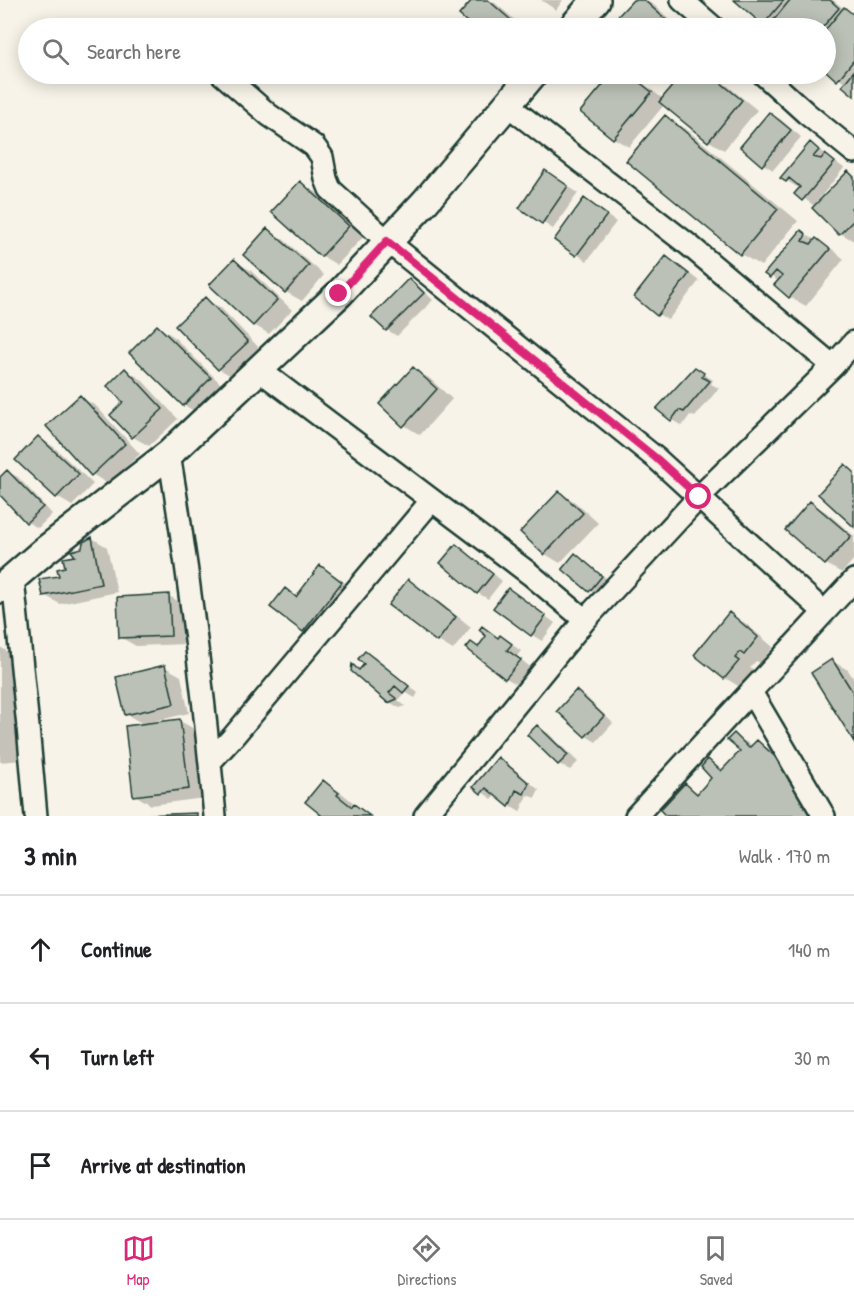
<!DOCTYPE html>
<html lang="en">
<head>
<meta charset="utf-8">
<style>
  body { margin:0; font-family:"Patrick Hand",sans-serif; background:#f6f6f6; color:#202124 }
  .stop { position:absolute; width:18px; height:18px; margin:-14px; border:4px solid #db2777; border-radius:50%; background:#fff }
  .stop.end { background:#db2777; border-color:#fff; box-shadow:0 2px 6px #0008 }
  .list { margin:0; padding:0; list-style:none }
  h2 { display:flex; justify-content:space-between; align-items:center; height:78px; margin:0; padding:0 24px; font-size:26px }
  h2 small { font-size:20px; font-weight:400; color:#757577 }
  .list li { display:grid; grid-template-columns:39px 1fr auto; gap:18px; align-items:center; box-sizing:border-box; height:108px; padding:0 24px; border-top:2px solid #e0e0e0 }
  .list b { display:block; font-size:22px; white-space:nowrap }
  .list em { font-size:20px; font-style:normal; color:#757577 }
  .icon { flex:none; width:33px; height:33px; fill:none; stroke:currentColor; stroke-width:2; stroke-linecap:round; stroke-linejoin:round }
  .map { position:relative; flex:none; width:854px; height:816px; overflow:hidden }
  .search { position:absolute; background:#fff; box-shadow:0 3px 15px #0003; left:18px; right:18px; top:18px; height:66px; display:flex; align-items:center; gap:15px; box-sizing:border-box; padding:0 21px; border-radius:33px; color:#757577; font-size:22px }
  .sheet { height:402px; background:#fff }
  nav { display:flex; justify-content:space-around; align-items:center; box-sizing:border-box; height:84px; border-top:2px solid #e0e0e0; background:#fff; font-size:16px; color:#757577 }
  nav a { display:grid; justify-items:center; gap:3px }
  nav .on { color:#db2777 }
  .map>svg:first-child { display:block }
  .shadow { fill:#0003 }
  .building { fill:#bbc1b6; stroke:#1f3d34; stroke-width:1.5 }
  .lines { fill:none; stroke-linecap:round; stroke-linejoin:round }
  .minor-casing { stroke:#1f3d34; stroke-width:26 }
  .tertiary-casing { stroke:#1f3d34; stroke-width:32 }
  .minor { stroke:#f7f3e8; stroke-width:21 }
  .tertiary { stroke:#f7f3e8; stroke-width:27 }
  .route { stroke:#db2777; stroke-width:8 }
</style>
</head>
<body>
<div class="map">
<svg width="854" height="816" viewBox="0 0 854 816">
  <rect width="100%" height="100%" fill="#f7f3e8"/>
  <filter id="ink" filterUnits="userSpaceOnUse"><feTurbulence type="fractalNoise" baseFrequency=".0167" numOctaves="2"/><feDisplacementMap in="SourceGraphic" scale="12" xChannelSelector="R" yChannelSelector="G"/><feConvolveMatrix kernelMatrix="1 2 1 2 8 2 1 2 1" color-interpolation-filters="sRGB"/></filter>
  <g filter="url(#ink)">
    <!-- shadow -->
    <path class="shadow" d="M474 0H489L495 3 524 28H476L461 15Z
      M541 0H563L556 10Z
      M635 0H644L654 5 679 28H609Z
      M736 0H833L844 9 854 14V94L846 84 826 69V28H772L764 24Z
      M614 74H631L663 99 684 74H713L757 110 724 150 709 141 664 105 629 147 613 138 582 111Z
      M649 74H670L663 81Z
      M770 114 780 119 801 137 773 170 763 164Z
      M666 117 686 129 798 221 761 266 741 254Z
      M810 144 821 150 828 157 844 168 815 204 816 206 849 173 854 176V241L840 233 816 207 796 193 802 187 799 184 797 187 787 181Z
      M556 178 578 193 553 229 521 208Z
      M300 183 316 192 364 236 337 265 322 256Z
      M585 200 616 222 587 261 556 239Z
      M267 230 283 239 324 275 302 301 286 292 245 255Z
      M801 232 832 249 844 259 806 306 790 297 776 285 779 282 767 273Z
      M666 258 677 264 699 281 668 320 658 314Z
      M234 261 250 270 292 310 269 334 254 325Z
      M409 280 419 286 433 300 397 336 387 330Z
      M205 299 221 308 262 351 235 378 219 369 177 326Z
      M158 327 173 336 225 388 199 414 184 405Z
      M413 369 429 378 452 399 420 435 404 425 381 404Z
      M695 369 713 380 711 384 719 388 695 417 690 415 682 426 672 420Z
      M125 370 141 379 178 419 149 446 133 437Z
      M80 397 96 406 140 454 108 484 92 474Z
      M39 438 54 447 93 484 72 506 57 497Z
      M7 472 18 477 52 514 38 528 27 522 0 493V479Z
      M559 492 575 502 598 523 560 563 545 554Z
      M811 503 826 512 854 536V559L842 573 826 564 787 530Z
      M92 538 107 547 117 592 60 604 44 595Z
      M456 546 467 552 502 581 488 599 478 593Z
      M575 555 585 561 612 583 600 597 590 591 564 569Z
      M321 567 336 576 356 592 319 640 304 631 285 590 298 597Z
      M408 581 424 590 471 627 453 650 438 641 391 604Z
      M169 596 185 605 187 644 136 646 120 637Z
      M518 596 555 623 542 641 532 635 495 608Z
      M729 614 745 623 773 647 760 663 756 661 750 668 754 671 740 687 725 678Z
      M483 628 499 638 500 637 510 643 521 651 517 656 530 667 516 684 506 678 468 648H479L488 636Z
      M0 647 15 656 23 760 0 762Z
      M365 652 376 658 418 693 415 698 405 692 398 700 405 706 400 708 389 702 360 671 367 663Z
      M832 661 848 670 854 679V739Z
      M165 667 181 676 189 713 143 724 126 714Z
      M577 692 587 698 613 723 596 742 586 736Z
      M180 721 196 730 204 798 151 805 135 795Z
      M537 727 548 733 578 762 570 770 559 764 529 735Z
      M734 735 753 746 757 742 778 754 825 809 668 816 685 785 699 793 714 778 708 761 724 770 742 751Z
      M498 759 509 765 539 790 535 798 527 795 520 812 510 806 496 795 492 799 475 787Z
      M323 782 339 791 354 803 352 805 372 816H322Z"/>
    <!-- building -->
    <path class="building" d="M472 0H488L520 28H474L459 15Z
      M633 0H644L675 28H607Z
      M734 0H784L763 25Z
      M790 0H830L839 8 822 28H770L768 27Z
      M844 7 854 15V60L837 81 826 71V29Z
      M854 71V96L842 86Z
      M612 74H629L652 92 613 139 580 112Z
      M682 74H710L742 100 708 142 659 102Z
      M769 112 791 130 762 166 740 147Z
      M665 115 778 209 740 255 626 161Z
      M810 142 819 150 813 157 821 159 825 154 835 162 802 201 794 194 800 187 789 178 786 182 780 178Z
      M545 170 568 186 542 224 519 208Z
      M848 171 854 177V205L851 208 854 212V220L839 235 812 208Z
      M300 181 349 226 321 257 271 212Z
      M584 198 607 215 576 256 554 240Z
      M267 228 309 265 285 293 243 255Z
      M801 230 806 234 803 241 811 244 816 238 830 249 789 298 774 285 782 276 776 271 770 278 764 274Z
      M666 256 689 274 657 316 634 297Z
      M234 259 277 300 253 326 209 285Z
      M409 278 424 293 386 331 371 317Z
      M205 297 248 342 218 370 175 326Z
      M157 325 211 378 183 406 129 353Z
      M413 367 437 389 403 427 379 404Z
      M695 367 704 373 702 377 710 381 684 412 679 410 671 421 656 409Z
      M125 368 163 409 132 438 110 415 123 402 107 386Z
      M80 395 125 444 91 476 46 426Z
      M38 436 79 474 56 498 15 460Z
      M845 464 854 472V527L818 494Z
      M7 470 43 507 26 523 0 495V477Z
      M559 491 583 513 544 555 520 532Z
      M810 501 851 536 825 565 785 530Z
      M92 537 101 584 43 596 39 579 59 576 57 569 65 567 63 558 75 556 71 551 82 548 83 542Z
      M456 544 493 574 477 594 440 563Z
      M575 553 602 576 589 592 562 569Z
      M320 565 342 582 303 632 270 607 285 588 296 597Z
      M408 579 456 617 437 642 388 605Z
      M508 588 546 616 531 636 493 608Z
      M169 594 171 636 119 638 117 597Z
      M729 612 758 637 744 655 740 652 735 658 739 661 724 679 694 655Z
      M482 626 498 638 500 635 512 644 507 650 521 660 505 679 466 648 471 642 478 647 486 636 479 630Z
      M365 651 409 686 403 693 395 686 389 693 397 699 388 703 351 671 352 664 359 670 364 664 358 659Z
      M832 659 854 694V742L811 673Z
      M165 665 174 704 125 715 116 677Z
      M576 690 604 716 585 737 557 711Z
      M180 719 189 789 133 796 125 726Z
      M537 725 568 755 558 765 527 735Z
      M734 733 749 748 757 740 795 775 789 781 806 796 801 801 817 816H666L660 810 685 783 697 794 711 778 701 767 708 759 721 771 740 751 727 740Z
      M498 757 529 783 524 794 516 790 509 807 486 788 481 794 473 787Z
      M323 780 339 793 337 795 352 807 354 804 370 816H320L321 815 305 802Z
      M197 813V816H141V815Z"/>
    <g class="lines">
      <!-- minor casing -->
      <g class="minor-casing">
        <path id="minor" d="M682 0 714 28
          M222 74 269 115 314 146 322 157 326 179 330 189 387 241 657 459 824 612
          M763 74 806 113 854 152
          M506 104 690 246 833 366
          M258 369 530 574 585 620
          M169 454C189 574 204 695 215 816
          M13 579 28 727 36 816
          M751 692 824 816
          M210 762 232 738 432 500
          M425 816 585 620 699 497 833 366 854 342
          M636 816 854 580"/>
      </g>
      <!-- tertiary casing -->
      <g class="tertiary-casing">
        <path id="tertiary" d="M572 28 596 0
          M0 589 43 552 169 454 339 294 425 202 533 74"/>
      </g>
      <!-- minor -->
      <use href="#minor" class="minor"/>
      <!-- tertiary -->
      <use href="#tertiary" class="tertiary"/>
    </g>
  </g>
  <g class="lines" filter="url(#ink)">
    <!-- route -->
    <path class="route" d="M339 294 387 241 657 459 699 497"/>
  </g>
</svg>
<div class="stop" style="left:699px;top:497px"></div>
<div class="stop end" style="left:339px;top:294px"></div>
<div class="search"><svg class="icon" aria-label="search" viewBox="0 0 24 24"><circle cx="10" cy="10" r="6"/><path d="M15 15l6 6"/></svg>Search here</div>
</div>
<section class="sheet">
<h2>3 min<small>Walk · 170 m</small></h2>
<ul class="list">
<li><svg class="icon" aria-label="ahead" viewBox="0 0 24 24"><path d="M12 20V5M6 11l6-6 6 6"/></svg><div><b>Continue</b></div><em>140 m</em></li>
<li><svg class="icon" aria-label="left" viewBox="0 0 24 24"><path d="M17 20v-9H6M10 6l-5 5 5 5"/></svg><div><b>Turn left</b></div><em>30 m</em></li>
<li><svg class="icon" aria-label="arrive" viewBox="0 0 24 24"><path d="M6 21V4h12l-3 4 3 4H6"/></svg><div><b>Arrive at destination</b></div></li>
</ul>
</section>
<nav>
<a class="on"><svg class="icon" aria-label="map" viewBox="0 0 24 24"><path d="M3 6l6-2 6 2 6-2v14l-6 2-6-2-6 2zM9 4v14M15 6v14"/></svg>Map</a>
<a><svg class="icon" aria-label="directions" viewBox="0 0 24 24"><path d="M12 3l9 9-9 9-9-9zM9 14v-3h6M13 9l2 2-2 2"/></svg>Directions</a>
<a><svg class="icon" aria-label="saved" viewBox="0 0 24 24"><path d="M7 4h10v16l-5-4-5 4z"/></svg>Saved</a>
</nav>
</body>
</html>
